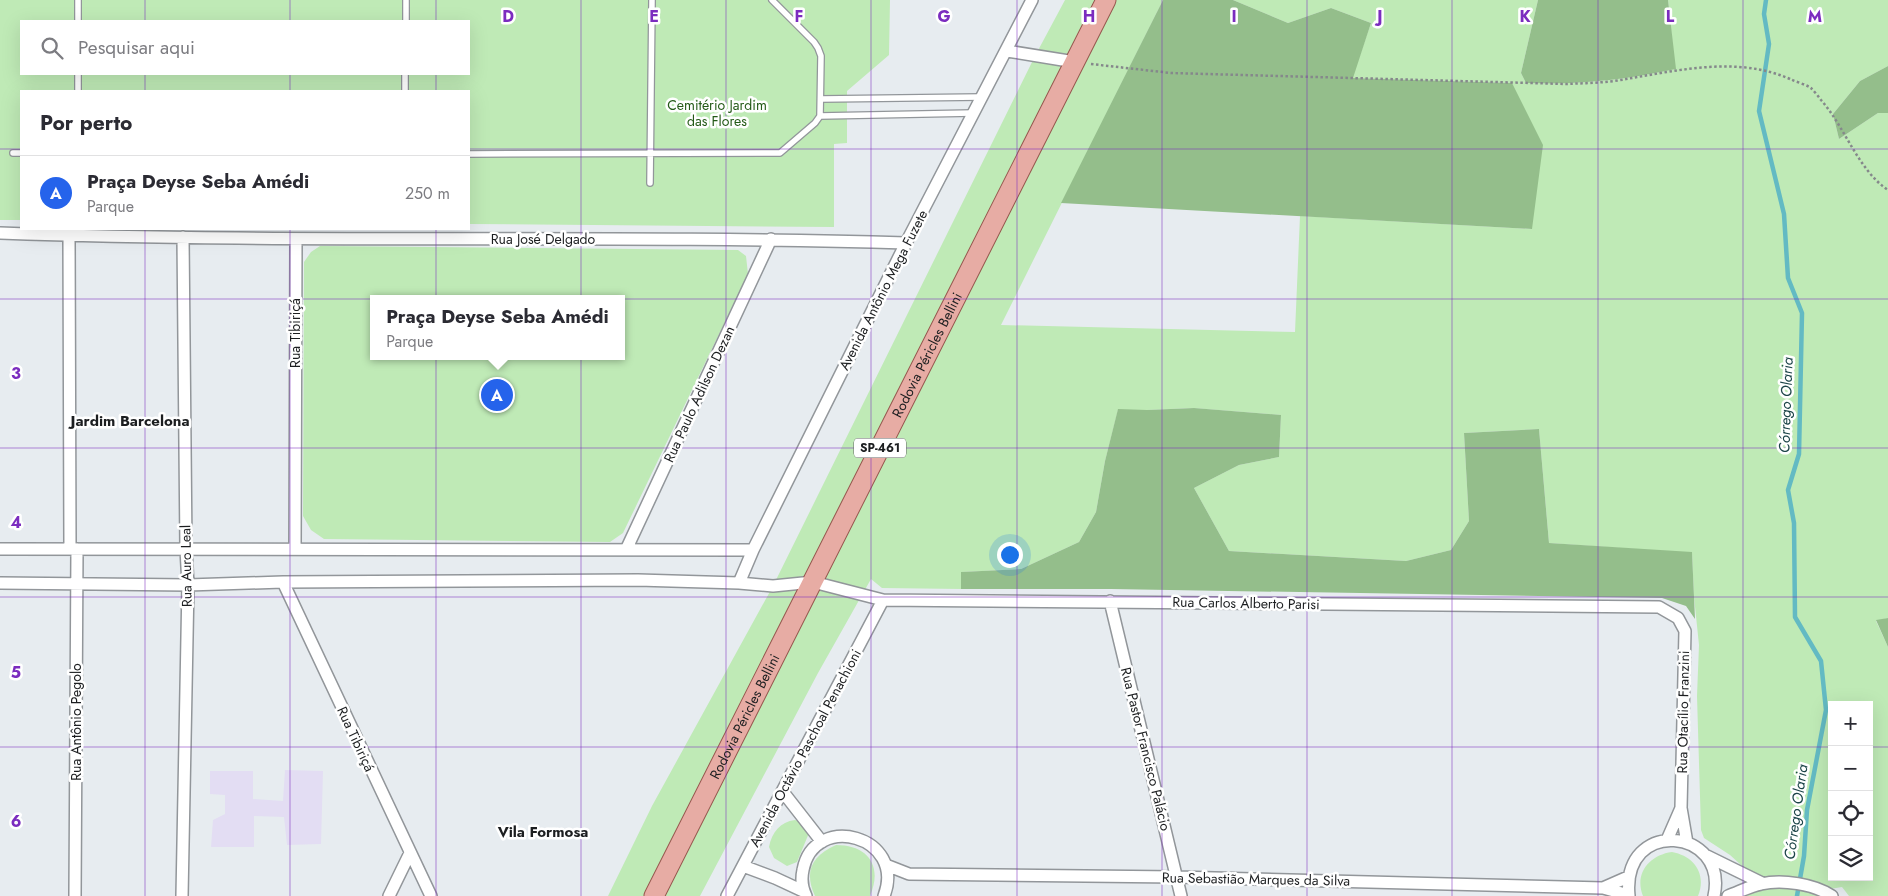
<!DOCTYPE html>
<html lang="pt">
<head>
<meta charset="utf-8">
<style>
  body { margin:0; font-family:Jost,sans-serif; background:#f2f2f3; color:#2b2b33 }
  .controls { position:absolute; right:15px; bottom:15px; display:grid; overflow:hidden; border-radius:0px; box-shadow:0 5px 20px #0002 }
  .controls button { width:45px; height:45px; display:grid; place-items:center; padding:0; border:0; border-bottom:1px solid #e1e1e2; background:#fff; color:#2b2b33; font:25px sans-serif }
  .you { position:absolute; left:1009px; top:554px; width:18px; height:18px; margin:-12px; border:4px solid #fff; border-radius:50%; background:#1a73e8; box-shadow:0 0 0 8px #1a73e833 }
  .badge { display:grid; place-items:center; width:32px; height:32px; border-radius:50%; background:#2563eb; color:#fff; font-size:16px; font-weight:700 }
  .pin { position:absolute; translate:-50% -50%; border:2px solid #fff; box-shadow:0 1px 5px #0006 }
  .popup { position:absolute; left:370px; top:295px; width:255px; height:65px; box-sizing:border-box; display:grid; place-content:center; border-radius:0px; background:#fff; filter:drop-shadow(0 1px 4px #0005); font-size:16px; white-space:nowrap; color:#7c7c81 }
  .popup b { font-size:19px; color:#2b2b33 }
  .popup::after { content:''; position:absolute; left:50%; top:100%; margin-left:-10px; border:10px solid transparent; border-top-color:#fff }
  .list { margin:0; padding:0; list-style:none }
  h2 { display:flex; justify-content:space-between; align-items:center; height:65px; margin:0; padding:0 20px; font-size:21px }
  h2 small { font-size:16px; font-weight:400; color:#7c7c81 }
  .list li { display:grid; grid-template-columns:32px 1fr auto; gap:15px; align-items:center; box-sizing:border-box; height:75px; padding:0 20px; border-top:1px solid #e1e1e2 }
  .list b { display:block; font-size:19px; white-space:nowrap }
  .list p { margin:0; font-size:16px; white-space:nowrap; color:#7c7c81 }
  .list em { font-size:16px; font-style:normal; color:#7c7c81 }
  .icon { flex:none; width:28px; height:28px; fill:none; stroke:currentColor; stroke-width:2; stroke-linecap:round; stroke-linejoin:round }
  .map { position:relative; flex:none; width:1888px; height:896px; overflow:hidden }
  .search { position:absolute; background:#fff; box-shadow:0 5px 20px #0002; left:20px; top:20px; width:450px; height:55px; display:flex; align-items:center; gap:12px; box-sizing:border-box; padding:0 18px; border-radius:0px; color:#7c7c81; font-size:19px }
  .panel { position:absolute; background:#fff; box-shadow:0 5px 20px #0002; left:20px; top:90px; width:450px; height:140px; border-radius:0px }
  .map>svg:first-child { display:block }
  .education { fill:#e3ddf3 }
  .green { fill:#bfeab6; fill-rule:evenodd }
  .forest { fill:#94be8b }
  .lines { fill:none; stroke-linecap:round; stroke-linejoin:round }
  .stream { stroke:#63bac3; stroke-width:4.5 }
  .service-casing { stroke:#92969a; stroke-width:8 }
  .minor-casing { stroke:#92969a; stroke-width:14 }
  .primary-casing { stroke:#96574e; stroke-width:21 }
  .path { stroke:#85888b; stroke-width:2.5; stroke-dasharray:2.5 2.5; stroke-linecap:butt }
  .service { stroke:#fff; stroke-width:5.5 }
  .minor { stroke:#fff; stroke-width:11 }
  .primary { stroke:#e7aca4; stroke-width:19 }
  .grid { fill:none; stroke:#7b2cbf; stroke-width:1; stroke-opacity:0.55 }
  .labels { text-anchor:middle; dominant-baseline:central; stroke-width:5; stroke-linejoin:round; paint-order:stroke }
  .shield { fill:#fff; stroke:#606263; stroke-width:1 }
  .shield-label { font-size:12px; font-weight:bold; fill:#1c1e20 }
  .park-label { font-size:14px; fill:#245a17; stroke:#fff }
  .street-label { font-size:14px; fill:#1c1e20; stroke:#fff }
  .water-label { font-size:15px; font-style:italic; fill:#1d4549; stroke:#fff }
  .neighbourhood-label { font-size:15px; font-weight:bold; fill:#1c1e20; stroke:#fff }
  .grid-label { font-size:16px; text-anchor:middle; font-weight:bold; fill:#7b2cbf; stroke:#fff; stroke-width:5; stroke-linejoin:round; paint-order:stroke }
</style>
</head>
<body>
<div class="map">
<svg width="1888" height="896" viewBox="0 0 1888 896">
  <rect width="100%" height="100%" fill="#e7ecf0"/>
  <!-- education -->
  <path class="education" d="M285 770 323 771 321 844 287 845 284 817 254 816V847H211L213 820 225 814V795L210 794V771H253V799L283 801Z"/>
  <!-- green -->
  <path class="green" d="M0 0H890L889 55 847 91V143L834 144V227L469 224V91H21V220H0ZM21 21H469V74H21Z
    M1065 0H1163L1001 325 1295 332 1300 216 1532 229 1512 83 1352 78 1371 23 1331 8 1288 23 1233 0H1538L1521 73 1526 83C1580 85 1623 80 1675 69L1668 0H1888V66L1860 81 1833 114 1839 139 1878 113H1888V618L1876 621 1888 647V896H1849L1842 887 1824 890V896H1744L1761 883 1730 855 1704 838 1701 830 1697 696 1699 645 1694 597 1692 553 1549 543 1539 429 1464 433 1469 521 1451 550 1406 561 1229 551 1194 488 1239 465 1279 457 1281 415 1193 408 1147 410H1118L1105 461 1096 512 1079 542 1021 569 962 572 961 589 882 588 871 579 818 673 700 896H608L652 806 773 586 1035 56ZM1832 705H1869V877H1832Z
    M320 246 738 250 746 256 748 274 623 533 610 542 324 539 311 530 303 516 304 262 311 252ZM373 299H621V356H373Z
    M795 820 802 822 809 833 797 862 787 866 774 858 769 847C772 832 780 822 795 820Z
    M836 845C868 845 883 866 870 896H815C804 872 811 856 836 845Z
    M1672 852C1694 856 1707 874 1698 896H1643C1634 874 1649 855 1672 852Z"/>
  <!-- forest -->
  <path class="forest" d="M1163 0H1233L1288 23 1331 8 1371 23 1353 78 1512 83 1543 145 1532 229 1061 203Z
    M1538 0H1668L1676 69C1623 80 1580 85 1526 83L1521 73Z
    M1888 66V113H1878L1839 139 1833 114 1860 81Z
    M1194 408 1281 415 1279 457 1239 465 1194 488 1229 551 1406 561 1451 550 1469 521 1464 433 1539 429 1549 543 1692 552 1695 619 1686 606 1662 598 1111 589H961V572L1021 569 1079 542 1096 512 1105 461 1118 409 1147 410Z
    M1888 618V647L1876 620Z"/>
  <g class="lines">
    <!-- stream -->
    <path class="stream" d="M1766 0 1764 14 1769 44 1759 111 1784 214 1788 278 1802 313 1799 454 1788 490 1794 523 1795 617 1821 661 1826 710 1807 810 1804 856 1797 896"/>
    <!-- service casing -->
    <g class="service-casing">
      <path id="service" d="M78 21V0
        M406 21V0
        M78 74V91
        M405 91V74
        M821 99 981 97
        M820 116 973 113
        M13 153H21
        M469 154 780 153 815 123 820 116 821 56 818 48 814 42 772 0
        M650 183 652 0"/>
    </g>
    <!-- minor casing -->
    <g class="minor-casing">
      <path id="minor" d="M1007 51 1075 62
        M0 233C302 244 604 234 906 243
        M69 235 70 548
        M295 548 296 239
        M0 549 753 550
        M626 550 771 239
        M283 582 431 896
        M0 583 188 585 283 582 638 580 739 583 773 586 813 582 883 600 1659 607 1678 618 1685 631 1681 808 1687 843
        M739 583 753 550 906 243 1032 0
        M1110 601 1181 896
        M783 792 822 842
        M1667 840 1681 808
        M1707 856 1762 883
        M886 865 909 874 1177 877 1603 888 1629 895
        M743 866 775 878 803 891
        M1603 888 1628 877
        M75 896 77 549
        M182 896 188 585 186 549 183 237
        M389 896 410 853
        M727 896 883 600
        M806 896C802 888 801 879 803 870 814 811 907 836 884 896
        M1629 896C1621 816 1729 828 1714 896
        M1728 896C1739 892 1750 886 1761 884 1782 879 1814 884 1832 896"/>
    </g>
    <!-- primary casing -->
    <g class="primary-casing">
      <g id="primary">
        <path id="s1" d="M654 896 1106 0"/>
      </g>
    </g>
    <!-- path -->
    <path class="path" d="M1091 64 1171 73 1566 84C1586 83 1607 83 1626 79 1680 70 1738 56 1790 79 1796 82 1805 84 1811 88 1814 91 1818 96 1821 100 1845 127 1858 170 1888 190"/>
    <!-- service -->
    <use href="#service" class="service"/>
    <!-- minor -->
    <use href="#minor" class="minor"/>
    <!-- primary -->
    <use href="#primary" class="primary"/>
  </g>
  <!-- grid -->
  <path class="grid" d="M145 0V21M290 0V21M436 0V21M581 0V896M726 0V896M871 0V896M1017 0V896M1162 0V896M1307 0V896M1452 0V896M1598 0V896M1743 0V896M145 74V91M290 74V91M436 74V91M0 149H21M469 149H1888M145 229V896M290 229V896M436 229V896M0 299H1888M0 448H1888M0 597H1888M0 747H1832M1869 747H1888"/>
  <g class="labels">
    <!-- shield labels -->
    <rect class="shield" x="854" y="438.5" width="52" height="19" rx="4"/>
    <g class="shield-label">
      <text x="880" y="448">SP-461</text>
    </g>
    <!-- park labels -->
    <g class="park-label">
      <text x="717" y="105">Cemitério Jardim<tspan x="717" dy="16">das Flores</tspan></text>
    </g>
    <!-- street labels -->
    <g class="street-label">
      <text x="543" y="239">Rua José Delgado</text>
      <text transform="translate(883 290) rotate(-63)">Avenida Antônio Mega Fuzete</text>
      <text transform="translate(295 333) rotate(-90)">Rua Tibiriçá</text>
      <text stroke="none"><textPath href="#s1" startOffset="606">Rodovia Péricles Bellini</textPath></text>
      <text transform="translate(699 394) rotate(-65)">Rua Paulo Adilson Dezan</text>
      <text transform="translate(186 566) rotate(-91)">Rua Auro Leal</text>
      <text transform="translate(1246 603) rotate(1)">Rua Carlos Alberto Parisi</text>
      <text transform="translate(1683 712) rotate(-89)">Rua Otacílio Franzini</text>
      <text stroke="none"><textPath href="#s1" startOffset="201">Rodovia Péricles Bellini</textPath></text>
      <text transform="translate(76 722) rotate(-90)">Rua Antônio Pegolo</text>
      <text transform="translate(356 739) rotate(65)">Rua Tibiriçá</text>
      <text transform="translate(805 748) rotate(-62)">Avenida Octávio Paschoal Penachioni</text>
      <text transform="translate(1146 749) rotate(76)">Rua Pastor Francisco Palácio</text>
      <text transform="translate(1256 879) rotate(1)">Rua Sebastião Marques da Silva</text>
    </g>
    <!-- water labels -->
    <g class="water-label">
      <text transform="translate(1786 405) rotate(-88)">Córrego Olaria</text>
      <text transform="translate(1796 812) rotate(-82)">Córrego Olaria</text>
    </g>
    <!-- neighbourhood labels -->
    <g class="neighbourhood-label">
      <text x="130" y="421">Jardim Barcelona</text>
      <text x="543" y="832">Vila Formosa</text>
    </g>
  </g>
  <g class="grid-label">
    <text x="508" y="22">D</text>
    <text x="654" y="22">E</text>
    <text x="799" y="22">F</text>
    <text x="944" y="22">G</text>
    <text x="1089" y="22">H</text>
    <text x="1234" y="22">I</text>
    <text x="1380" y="22">J</text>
    <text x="1525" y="22">K</text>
    <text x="1670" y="22">L</text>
    <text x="1815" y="22">M</text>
    <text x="16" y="379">3</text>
    <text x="16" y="528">4</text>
    <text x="16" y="678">5</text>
    <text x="16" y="827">6</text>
  </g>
</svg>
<div class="controls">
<button>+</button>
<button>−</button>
<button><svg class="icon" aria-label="locate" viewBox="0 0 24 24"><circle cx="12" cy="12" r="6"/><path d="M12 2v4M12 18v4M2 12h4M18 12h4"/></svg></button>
<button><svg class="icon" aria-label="layers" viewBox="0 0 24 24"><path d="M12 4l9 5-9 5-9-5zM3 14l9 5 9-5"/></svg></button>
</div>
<div class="you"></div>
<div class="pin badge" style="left:497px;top:395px">A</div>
<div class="popup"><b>Praça Deyse Seba Amédi</b>Parque</div>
<div class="search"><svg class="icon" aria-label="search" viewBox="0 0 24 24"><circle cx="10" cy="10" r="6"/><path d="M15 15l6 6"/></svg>Pesquisar aqui</div>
<section class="panel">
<h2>Por perto<small></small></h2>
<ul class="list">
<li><span class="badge">A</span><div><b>Praça Deyse Seba Amédi</b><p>Parque</p></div><em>250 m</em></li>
</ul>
</section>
</div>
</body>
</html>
